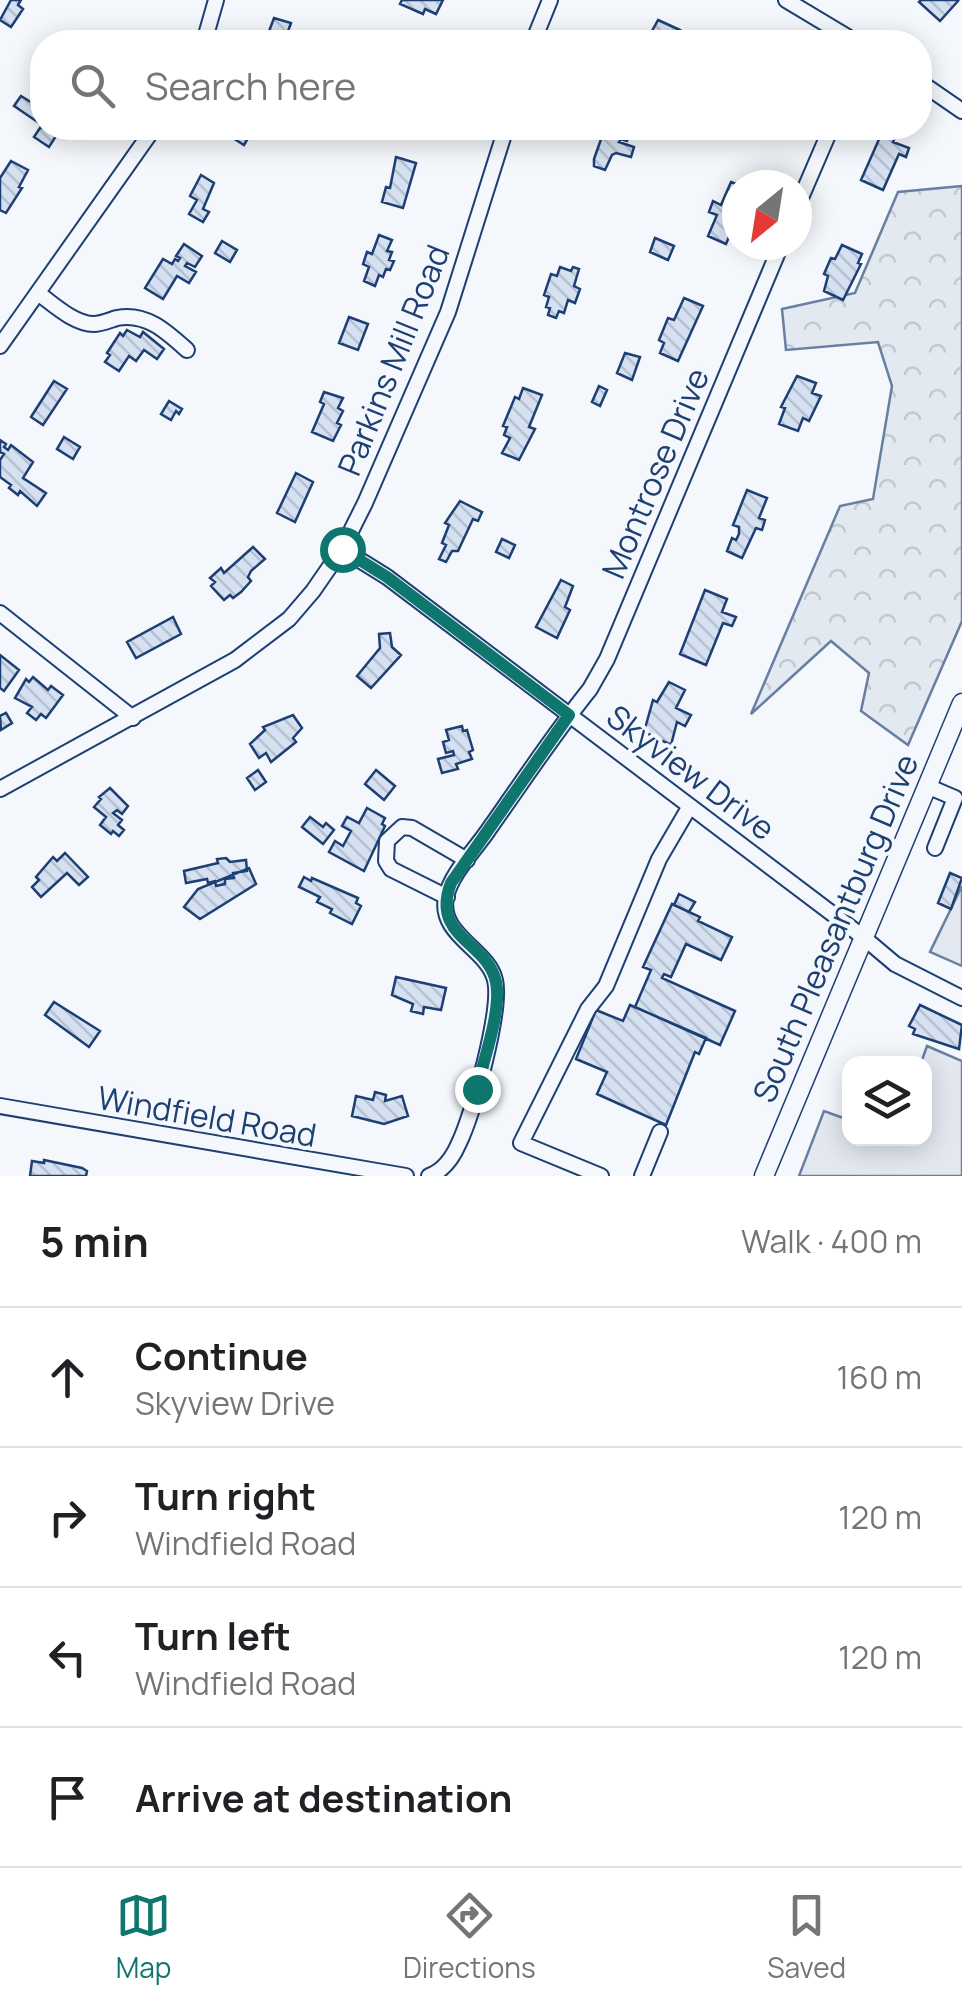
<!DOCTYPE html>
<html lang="en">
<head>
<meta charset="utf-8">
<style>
  body { margin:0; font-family:Manrope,sans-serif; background:#f2f2f2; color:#202124 }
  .controls { position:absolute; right:30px; bottom:30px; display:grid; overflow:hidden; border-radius:20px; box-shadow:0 5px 25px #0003 }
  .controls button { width:90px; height:90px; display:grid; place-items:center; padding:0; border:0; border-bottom:2px solid #e0e0e0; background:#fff; color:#202124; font:50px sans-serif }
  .compass { position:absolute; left:722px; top:170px; width:90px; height:90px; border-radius:50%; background:#fff; box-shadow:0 5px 25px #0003; rotate:210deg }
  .stop { position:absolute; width:30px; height:30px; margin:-22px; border:8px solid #0f766e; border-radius:50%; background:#fff }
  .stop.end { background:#0f766e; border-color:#fff; box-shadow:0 2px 10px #0008 }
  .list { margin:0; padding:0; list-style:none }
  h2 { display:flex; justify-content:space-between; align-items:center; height:130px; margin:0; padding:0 40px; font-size:42px }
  h2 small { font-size:32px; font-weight:400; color:#757577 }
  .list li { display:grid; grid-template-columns:65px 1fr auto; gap:30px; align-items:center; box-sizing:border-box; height:140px; padding:0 40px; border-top:2px solid #e0e0e0 }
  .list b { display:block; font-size:38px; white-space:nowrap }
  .list p { margin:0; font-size:32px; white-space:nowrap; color:#757577 }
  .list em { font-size:32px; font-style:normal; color:#757577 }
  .icon { flex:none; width:55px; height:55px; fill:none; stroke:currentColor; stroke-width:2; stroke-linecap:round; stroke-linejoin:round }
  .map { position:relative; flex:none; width:962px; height:1176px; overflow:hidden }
  .search { position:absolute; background:#fff; box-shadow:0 5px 25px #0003; left:30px; right:30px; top:30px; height:110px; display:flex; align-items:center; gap:25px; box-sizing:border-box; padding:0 35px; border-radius:40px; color:#757577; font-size:38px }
  .sheet { height:690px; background:#fff }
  nav { display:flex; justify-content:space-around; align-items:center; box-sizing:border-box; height:140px; border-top:2px solid #e0e0e0; background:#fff; font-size:28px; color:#757577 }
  nav a { display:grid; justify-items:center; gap:5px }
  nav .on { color:#0f766e }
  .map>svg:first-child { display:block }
  .forest { fill:url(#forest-crowns); stroke:#687fa3; stroke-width:2.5 }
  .parking { fill:#e3e8f0; stroke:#687fa3; stroke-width:2.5 }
  .building { fill:url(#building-back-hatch); stroke:#1d3f73; stroke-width:2.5 }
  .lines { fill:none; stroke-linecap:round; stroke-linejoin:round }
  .minor-casing { stroke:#1d3f73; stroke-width:18 }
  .major-casing { stroke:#1d3f73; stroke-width:21 }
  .minor { stroke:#f4f7fb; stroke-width:14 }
  .major { stroke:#f4f7fb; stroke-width:18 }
  .route { stroke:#0f766e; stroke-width:12 }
  .labels { text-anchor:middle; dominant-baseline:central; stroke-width:8; stroke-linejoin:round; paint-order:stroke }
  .street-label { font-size:32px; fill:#1d3f73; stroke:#f4f7fb }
</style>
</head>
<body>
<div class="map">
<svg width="962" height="1176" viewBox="0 0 962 1176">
  <defs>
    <pattern id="forest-crowns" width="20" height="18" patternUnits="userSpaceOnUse" patternTransform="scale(2.5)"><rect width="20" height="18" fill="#e3e9f0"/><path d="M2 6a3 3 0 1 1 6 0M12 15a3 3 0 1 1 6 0" fill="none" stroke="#c2c9d1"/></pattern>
    <pattern id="building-back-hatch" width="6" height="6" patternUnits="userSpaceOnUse" patternTransform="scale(2.5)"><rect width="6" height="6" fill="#d5e0f0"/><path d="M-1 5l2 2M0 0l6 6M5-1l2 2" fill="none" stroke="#b6c1d1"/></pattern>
  </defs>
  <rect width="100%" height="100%" fill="#f4f7fb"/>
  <!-- forest -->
  <path class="forest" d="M962 186V621L908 745 861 711 869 673 831 641 751 714 840 506 873 499 892 386 878 342 786 350 782 309 855 293 898 192Z"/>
  <!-- parking -->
  <path class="parking" d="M962 886V966L930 952Z
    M927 1046 962 1061V1176H799L824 1111 849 1120 850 1138H924V1064L921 1063Z"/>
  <!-- building -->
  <path class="building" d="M11 0H21L18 5 23 9 11 27 0 20Z
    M402 0H443L436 14 425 9 423 14 400 4Z
    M921 0H956L958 1 940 21 919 2Z
    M274 18 291 23 284 42H265Z
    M658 20 680 30 676 42H646Z
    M21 96 42 109V128H61L57 134 48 131 56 136 49 147 34 137 42 125 14 106Z
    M229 128H254L244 145 225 133Z
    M262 128H280L274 138Z
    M605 128H624L630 131 627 141 621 139 619 142 634 147 631 157 616 153 612 155 605 170 594 166V159Z
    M884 128 898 131 893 142 909 148 906 157 899 154 883 190 861 180Z
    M396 157 416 163 403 208 382 202 386 187 390 188Z
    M11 161 28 170 19 187 22 188 6 213 0 210V178Z
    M201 175 214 183 203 209 209 212 203 222 189 214 197 200 190 196Z
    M731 182 739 185 737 218 726 244 708 236 717 215 709 212 713 201 721 205Z
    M379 235 392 240 387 251 392 252 389 260 394 261 390 270 386 269 383 277 379 275 375 286 364 281 369 267 363 264 367 252 372 254Z
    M655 238 674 246 668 260 650 252Z
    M222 241 237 250 230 262 215 253Z
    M184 244 202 256 195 267 187 263 185 266 196 272 189 283 177 276 163 299 145 288 163 259 172 264 175 259 178 261 180 258 176 256Z
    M842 245 862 254 858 263 861 264 843 300 824 291 828 276 824 274 831 258 835 259Z
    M560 267 571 271 573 267 579 269 574 286 580 289 575 303 568 300 564 313 559 311 556 318 548 315 550 308 546 307 549 297 544 295 551 274 557 276Z
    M684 298 703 306 678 361 660 353 664 343 659 340 668 318 674 320Z
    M349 317 368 324 358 350 339 343Z
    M127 330 140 337 143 332 164 349 157 359 144 350 136 361 129 356 119 371 105 362 110 355 107 353 120 333 123 336Z
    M625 353 640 357 632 380 617 373Z
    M797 376 816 383 812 393 821 396 809 421 803 418 798 431 779 424 785 408 781 407Z
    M54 381 67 389 43 425 31 417Z
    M599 386 607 390 600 406 592 402Z
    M523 388 542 395 529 427 535 429 519 460 502 453 510 438 504 435 507 427 503 426 515 397 519 399Z
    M324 392 343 398 338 408 343 411 337 423 341 425 333 441 312 432 324 404 320 402Z
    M169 401 182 409 179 414 176 411 171 420 161 414Z
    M64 437 80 447 73 459 57 449Z
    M0 440 6 444 4 447 8 450 11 445 33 462 23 478 46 493 37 506 20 491 18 495 9 488 11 485 0 477V460L4 454 0 452Z
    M296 473 313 482 295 522 277 513Z
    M747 490 767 498 759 518 765 520 762 530 756 528 742 558 727 551 732 538 736 540 739 534V527L733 525Z
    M460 501 482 512 478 521 473 519 458 551H452L446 562 439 559 446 545 442 543 449 525 445 523Z
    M502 539 515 545 509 558 496 552Z
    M253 547 265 559 251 571 248 577 251 581 241 592 233 598 230 595 224 600 211 586 215 582 210 578 221 568 224 573Z
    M561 580 573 586 565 607 570 610 557 638 536 627Z
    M705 590 727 599 722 612 736 617 732 626 723 623 706 665 680 654Z
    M173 617 181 634 136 658 127 642Z
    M390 633 392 647 401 655 371 688 357 676 380 648 379 634Z
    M0 655 19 670 4 691 0 688Z
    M33 677 48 690 51 686 63 695 46 718 41 714 36 720 27 713 32 707 15 698 26 679 29 682Z
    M669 682 685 690 676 708 691 715 685 726 677 722 671 745 644 732 653 700 657 702Z
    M6 713 12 723 1 730 0 716Z
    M293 715 302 728 293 738 296 742 271 762 266 753 259 758 250 744 265 730 263 727Z
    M462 726 463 731 467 730 473 750 469 752 472 759 456 764 458 769 442 773 438 759 454 755 453 751 446 753 443 742 449 740 446 730Z
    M258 770 266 782 255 790 247 778Z
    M376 770 395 786 384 800 365 784Z
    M110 788 128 806 122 814 117 810 113 813 122 820 118 825 124 830 119 836 113 831 111 834 100 825 106 817 94 807 101 799 99 797Z
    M367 808 385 818 382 824 385 826 364 871 329 852 335 841 343 846 351 831 342 826 347 817 359 823Z
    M310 817 323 827 326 823 334 830 323 844 302 827Z
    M65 853 88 877 79 885 67 873 41 897 32 887 39 880 36 877 53 857 57 861Z
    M226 858 230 862 246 860 247 871 233 873 234 878 225 879V884L216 886 215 881 208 883 207 879 186 883 184 871 218 863 217 859Z
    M249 868 256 884 200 919 184 907 198 889Z
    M950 873 962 878 951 909 938 903Z
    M304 877 311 881 312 878 358 898 356 903 361 906 352 924 330 913 332 909 317 902 320 897 299 887Z
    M679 894 695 902 689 912 674 905Z
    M672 904 700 917 698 921 732 937 721 960 686 944 671 977 664 974 662 978 735 1011 720 1045 635 1007 651 970 643 967Z
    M396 977 446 988 441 1010 424 1007 423 1014 411 1011 413 1004 392 995Z
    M54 1002 100 1031 89 1047 45 1015Z
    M630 1005 706 1038 699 1054 695 1052 666 1125 597 1094 607 1072 576 1059 596 1010 623 1021Z
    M920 1005 962 1025 959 1049 913 1034 915 1029 909 1026Z
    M375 1092 386 1095 385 1101 402 1096 408 1116 384 1124 352 1116 356 1096 373 1100Z
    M44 1160 82 1168 87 1171 86 1176H30L32 1161 44 1163Z"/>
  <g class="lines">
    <!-- minor casing -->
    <g class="minor-casing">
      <path id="minor" d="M786 0 856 42
        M204 42 216 0
        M533 42 550 0
        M920 82 962 111
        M797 207 831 128
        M38 293C53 304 74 324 94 324 101 324 110 320 117 318 146 312 167 332 187 350
        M0 346 154 128
        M342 549 387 577 863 937 895 964 962 998
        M0 613 133 718
        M927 786 955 798 935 848
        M0 789 235 660 289 619 313 591 342 549 365 503 448 312 506 128
        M447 897 391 869 386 861 387 841 402 827 412 828 467 860
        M0 1106 406 1176
        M429 1176C443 1171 453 1157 459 1143 473 1114 502 1009 495 980 488 949 438 935 446 897 451 874 473 852 487 832 521 784 553 735 590 689L607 659 781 245
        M601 1176 521 1143 588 1009 606 986 659 859 690 806
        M642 1176 660 1132"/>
    </g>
    <!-- major casing -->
    <g class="major-casing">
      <path id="major" d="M764 1176 962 703"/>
    </g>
    <!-- minor -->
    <use href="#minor" class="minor"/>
    <!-- major -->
    <use href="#major" class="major"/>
  </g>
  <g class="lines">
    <!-- route -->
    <path class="route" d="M342 549 387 577 569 715 451 883C430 937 488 942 496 982 502 1010 483 1061 477 1089"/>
  </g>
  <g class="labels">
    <!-- street labels -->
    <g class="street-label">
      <text transform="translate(393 360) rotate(-68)">Parkins Mill Road</text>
      <text transform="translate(655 473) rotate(-67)">Montrose Drive</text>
      <text transform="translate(691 772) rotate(37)">Skyview Drive</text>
      <text transform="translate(835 928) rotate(-67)">South Pleasantburg Drive</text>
      <text transform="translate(207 1116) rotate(10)">Windfield Road</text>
    </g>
  </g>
</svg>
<div class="controls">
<button><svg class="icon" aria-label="layers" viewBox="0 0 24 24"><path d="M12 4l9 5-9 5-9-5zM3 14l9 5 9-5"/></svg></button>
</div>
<svg class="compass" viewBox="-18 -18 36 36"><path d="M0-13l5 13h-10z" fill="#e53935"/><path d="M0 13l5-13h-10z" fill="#757577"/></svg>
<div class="stop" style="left:342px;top:549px"></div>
<div class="stop end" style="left:477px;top:1089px"></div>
<div class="search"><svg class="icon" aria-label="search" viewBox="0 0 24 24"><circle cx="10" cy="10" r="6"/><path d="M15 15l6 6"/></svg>Search here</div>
</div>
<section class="sheet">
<h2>5 min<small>Walk · 400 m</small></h2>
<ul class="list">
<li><svg class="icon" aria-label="ahead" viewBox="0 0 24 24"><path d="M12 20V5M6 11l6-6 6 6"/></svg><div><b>Continue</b><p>Skyview Drive</p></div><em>160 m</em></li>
<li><svg class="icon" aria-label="right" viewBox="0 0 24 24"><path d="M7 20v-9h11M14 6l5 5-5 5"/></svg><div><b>Turn right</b><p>Windfield Road</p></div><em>120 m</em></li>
<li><svg class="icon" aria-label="left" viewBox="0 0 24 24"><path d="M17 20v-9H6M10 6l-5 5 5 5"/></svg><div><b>Turn left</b><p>Windfield Road</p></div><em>120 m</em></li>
<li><svg class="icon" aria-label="arrive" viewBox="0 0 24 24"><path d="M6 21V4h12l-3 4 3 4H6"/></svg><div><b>Arrive at destination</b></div></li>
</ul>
</section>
<nav>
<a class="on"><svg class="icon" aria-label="map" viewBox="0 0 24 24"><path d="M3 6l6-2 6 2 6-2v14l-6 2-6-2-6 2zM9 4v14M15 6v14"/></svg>Map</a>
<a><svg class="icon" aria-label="directions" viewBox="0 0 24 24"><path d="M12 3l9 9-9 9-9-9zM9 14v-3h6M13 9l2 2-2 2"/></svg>Directions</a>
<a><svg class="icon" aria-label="saved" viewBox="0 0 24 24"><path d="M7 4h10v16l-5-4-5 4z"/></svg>Saved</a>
</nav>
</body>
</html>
